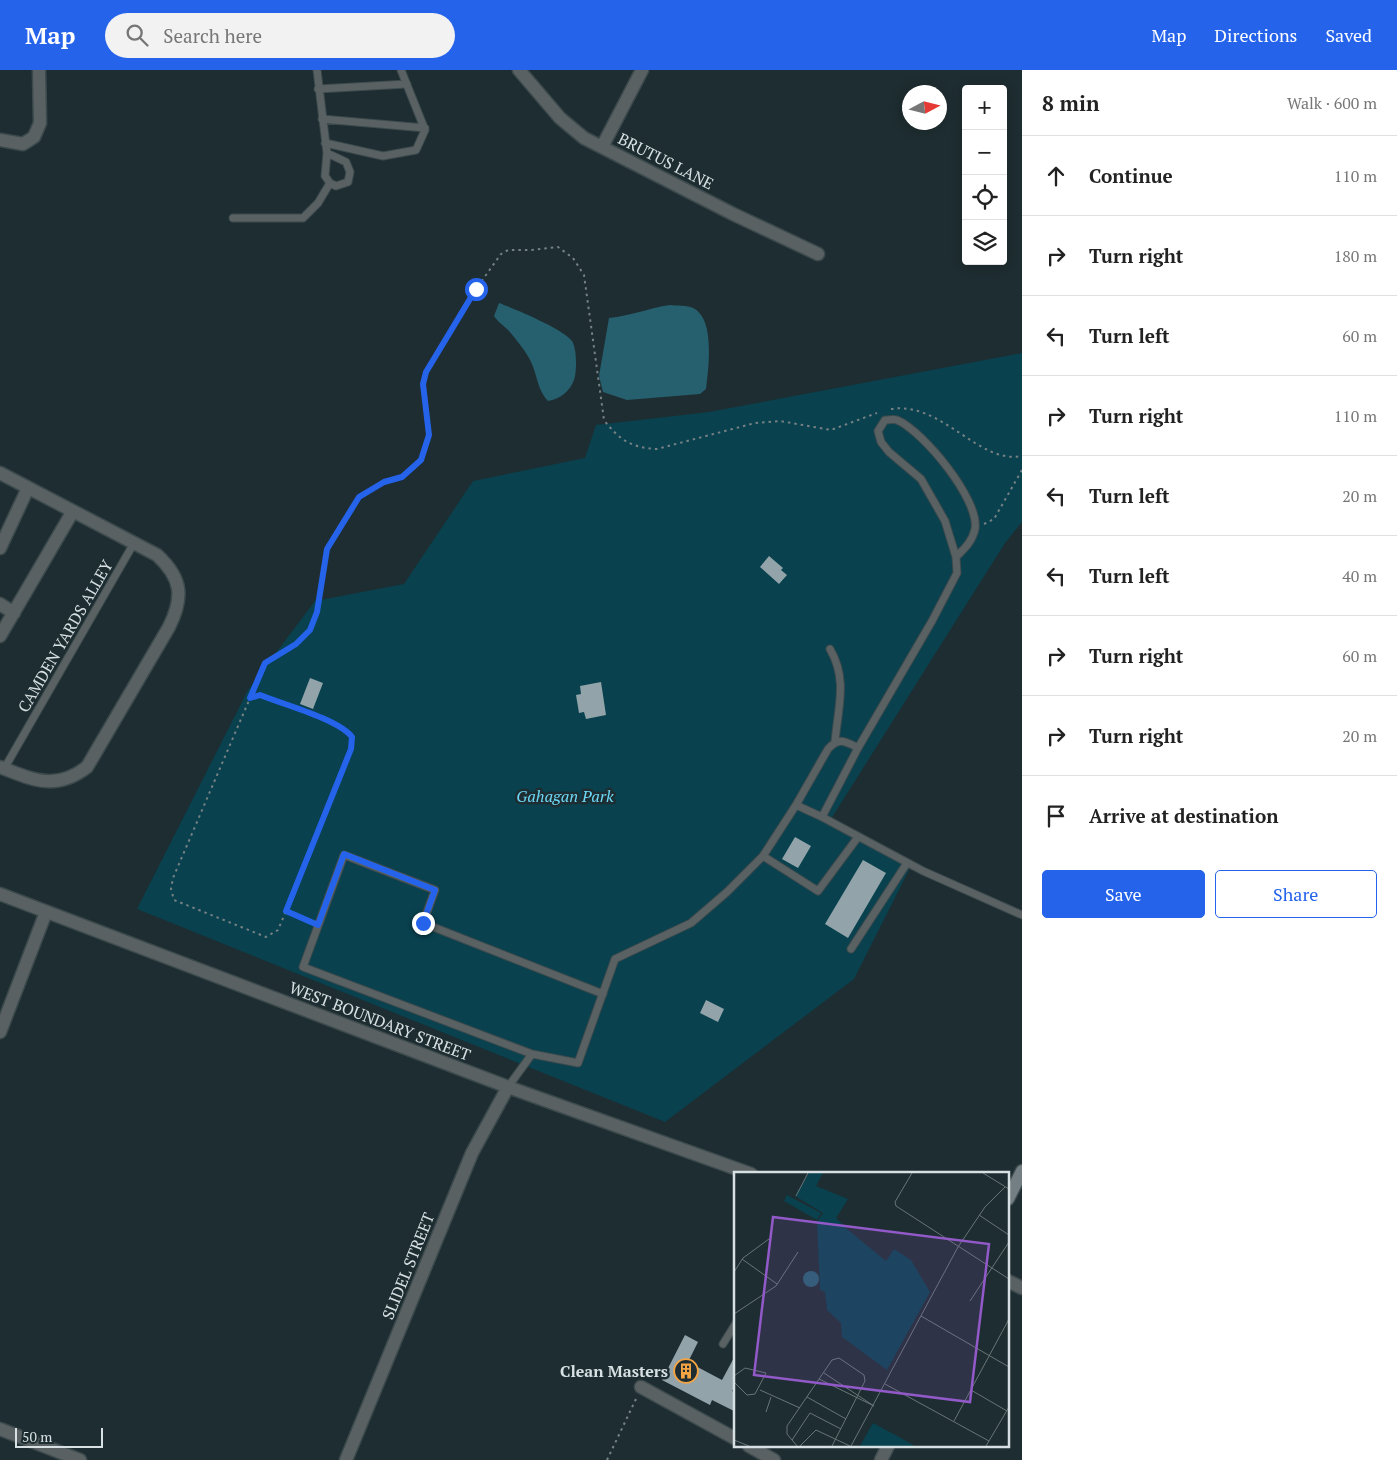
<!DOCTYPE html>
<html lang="en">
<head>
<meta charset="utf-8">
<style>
  body { margin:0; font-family:"PT Serif",serif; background:#f2f2f2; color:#222 }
  .controls { position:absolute; right:15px; top:15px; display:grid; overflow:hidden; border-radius:5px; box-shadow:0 2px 12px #0003 }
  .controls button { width:45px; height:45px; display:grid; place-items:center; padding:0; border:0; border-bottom:1px solid #e0e0e0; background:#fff; color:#222; font:25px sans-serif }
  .compass { position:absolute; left:902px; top:15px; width:45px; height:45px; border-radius:50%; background:#fff; box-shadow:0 2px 12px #0003; rotate:83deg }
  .scale { position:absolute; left:15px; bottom:12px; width:88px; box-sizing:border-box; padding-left:5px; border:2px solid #d7e0e3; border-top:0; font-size:14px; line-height:18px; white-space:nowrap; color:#d7e0e3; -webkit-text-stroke:4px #1e2d31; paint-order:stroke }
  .stop { position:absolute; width:15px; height:15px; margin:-11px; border:4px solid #2563eb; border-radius:50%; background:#fff }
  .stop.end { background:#2563eb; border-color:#fff; box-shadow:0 1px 5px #0008 }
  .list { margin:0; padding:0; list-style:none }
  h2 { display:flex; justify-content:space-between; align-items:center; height:65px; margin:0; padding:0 20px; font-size:21px }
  h2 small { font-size:16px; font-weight:400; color:#767676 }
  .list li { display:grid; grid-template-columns:32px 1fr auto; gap:15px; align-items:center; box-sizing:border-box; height:80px; padding:0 20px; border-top:1px solid #e0e0e0 }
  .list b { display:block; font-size:19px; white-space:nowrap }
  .list em { font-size:16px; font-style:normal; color:#767676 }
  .actions { display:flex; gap:10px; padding:15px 20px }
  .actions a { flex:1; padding:11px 0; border:1px solid #2563eb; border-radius:5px; text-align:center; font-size:18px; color:#2563eb }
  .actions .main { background:#2563eb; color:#fff }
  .icon { flex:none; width:28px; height:28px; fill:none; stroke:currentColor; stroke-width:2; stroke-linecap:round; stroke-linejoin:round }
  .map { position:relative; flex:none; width:1022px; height:1390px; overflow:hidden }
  header { display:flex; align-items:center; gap:30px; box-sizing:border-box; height:70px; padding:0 25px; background:#2563eb; color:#fff }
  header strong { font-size:24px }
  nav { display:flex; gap:28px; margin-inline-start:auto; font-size:18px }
  .search { width:350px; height:45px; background:#f2f2f2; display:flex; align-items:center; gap:12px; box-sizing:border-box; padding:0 18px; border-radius:28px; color:#767676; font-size:19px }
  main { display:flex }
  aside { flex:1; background:#fff }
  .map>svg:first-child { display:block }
  .green { fill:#09414e }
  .water { fill:#265f6e }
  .building { fill:#92a4aa }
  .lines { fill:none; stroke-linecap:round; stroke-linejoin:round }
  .lane-casing { stroke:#3c4a4d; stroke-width:9 }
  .street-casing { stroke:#3c4a4d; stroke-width:15 }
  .secondary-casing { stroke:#3c4a4d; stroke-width:15 }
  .path { stroke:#758184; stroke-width:2; stroke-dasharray:2.5 4; stroke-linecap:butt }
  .lane { stroke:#596163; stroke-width:7 }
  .street { stroke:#596163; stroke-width:12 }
  .secondary { stroke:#747f83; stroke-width:12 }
  .route { stroke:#2563eb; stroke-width:6 }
  .labels { text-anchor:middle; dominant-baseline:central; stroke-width:5; stroke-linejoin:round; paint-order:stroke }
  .street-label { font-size:16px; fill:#d7e0e3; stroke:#1e2d31 }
  .park-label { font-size:16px; font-style:italic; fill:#6bd9f7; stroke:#1e2d31 }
  .poi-label { font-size:16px; font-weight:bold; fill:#d7e0e3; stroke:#1e2d31; text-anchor:end }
  .inset-road { fill:none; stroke:#687578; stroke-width:1 }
  .view { fill:#9259c8; fill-opacity:0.15; stroke:#9259c8; stroke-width:2.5 }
  .inset-edge { fill:none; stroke:#d7e0e3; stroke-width:2.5 }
</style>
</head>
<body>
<header>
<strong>Map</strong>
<div class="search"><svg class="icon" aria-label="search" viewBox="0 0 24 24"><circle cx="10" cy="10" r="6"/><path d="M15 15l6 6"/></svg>Search here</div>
<nav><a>Map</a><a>Directions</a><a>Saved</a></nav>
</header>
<main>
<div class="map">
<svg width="1022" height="1390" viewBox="0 0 1022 1390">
  <rect width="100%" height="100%" fill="#1e2d31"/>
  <!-- green -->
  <path class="green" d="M1022 283V452L1005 473 831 749 913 792 854 909 665 1052 137 839 248 620 315 531 404 514 473 411 585 388 596 355 709 342Z"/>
  <!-- water -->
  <path class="water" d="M499 233C515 239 563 259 572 271 577 278 577 302 574 310 570 321 560 329 548 331 536 318 538 304 529 288 526 282 513 265 508 260 503 255 499 253 494 246Z
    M670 235C677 236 687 235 693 238 716 249 708 300 706 319L700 324 627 330 603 322 599 306 609 248C630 246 649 238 670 235Z"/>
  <!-- building -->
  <path class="building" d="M769 486 783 498 781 500 787 505 779 514 760 497Z
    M310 608 323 613 313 639 300 634Z
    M601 612 606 645 586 649 584 642 579 643 576 625 581 624 580 616Z
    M795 767 811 776 798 798 782 789Z
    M863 790 886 803 848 868 825 854Z
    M706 930 724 939 718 952 700 943Z
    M685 1265 698 1272 688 1292 722 1310 736 1284V1315L732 1321 736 1323V1342L712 1330 710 1335 662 1310Z"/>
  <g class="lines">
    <!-- lane casing -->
    <g class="lane-casing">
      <path id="lane" d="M317 0 327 83 325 106 330 113 336 116 348 112 350 102 346 92 327 83
        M318 19 407 14
        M322 49 425 58
        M325 73 383 86 416 80 425 60 401 0
        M233 148H303L318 133 330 113
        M830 579C848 610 838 637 835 672
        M4 699 134 473
        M796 735 828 679C839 667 845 671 858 678
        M822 747 923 801 1022 845
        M763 786 818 821 858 767
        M851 879 907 793
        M532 984 303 897 344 785 435 820 423 853 603 924
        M508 1017 532 984 578 993 615 889 691 853 727 822 763 786 796 735 822 747 858 678 932 551 957 503 956 487 945 451 921 409 889 382 881 372 878 361 885 350C889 350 894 349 897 350 923 361 980 430 975 459 972 472 965 478 956 487
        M723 1274 736 1253"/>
    </g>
    <!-- street casing -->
    <g class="street-casing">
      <path id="street" d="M519 0 560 48 584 68 733 144 818 184
        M0 70 23 74 34 67 40 53 39 0
        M602 77 642 0
        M0 403 157 485C182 508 184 527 169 557L87 697C56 721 33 710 0 697
        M0 478 28 418
        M0 534 14 543
        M0 566 73 441
        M0 824 508 1017 751 1104
        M0 962 46 842
        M1008 1211 1022 1218
        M641 1317 736 1369
        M0 1359 80 1390
        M749 1376 774 1390
        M346 1390 472 1083 508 1017
        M881 1390 888 1376"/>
    </g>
    <!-- secondary casing -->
    <g class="secondary-casing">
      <path id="secondary" d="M1008 1129 1022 1101"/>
    </g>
    <!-- path -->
    <path class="path" d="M891 339C942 331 979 395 1022 386
      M984 454 994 449 1022 400
      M252 627 260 625C282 633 338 649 352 667L351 679 286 841
      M309 851 286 841 278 860 266 867 174 830 171 819 173 808 265 593C280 583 302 574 310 558 323 535 319 505 327 480 332 464 345 448 354 434 369 410 410 414 422 388 436 360 418 331 426 302L476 219 501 184 508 180H531L558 177 573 188 584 205 604 350C619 370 632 378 657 379L755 353 780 351 831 360 877 343
      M607 1390 636 1329"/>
    <!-- lane -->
    <use href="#lane" class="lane"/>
    <!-- street -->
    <use href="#street" class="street"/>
    <!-- secondary -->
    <use href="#secondary" class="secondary"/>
  </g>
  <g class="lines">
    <!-- route -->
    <path class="route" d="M423 853 435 820 344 784 318 855 286 841 351 679 352 667C338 649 282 634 260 625L250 628 265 593 296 574 310 560 317 542 327 479 359 427 384 412 402 407 421 390 429 365 423 314 426 302 476 219"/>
  </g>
  <!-- icons -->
  <defs>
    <g id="building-ring" transform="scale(1.25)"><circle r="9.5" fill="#1e2d31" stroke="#f4a443" stroke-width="1.5"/><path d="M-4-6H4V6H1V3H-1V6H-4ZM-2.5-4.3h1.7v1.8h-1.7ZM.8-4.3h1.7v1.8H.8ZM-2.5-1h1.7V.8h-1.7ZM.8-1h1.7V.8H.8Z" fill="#f4a443"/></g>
  </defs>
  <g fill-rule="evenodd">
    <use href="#building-ring" x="686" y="1301"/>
  </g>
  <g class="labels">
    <!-- street labels -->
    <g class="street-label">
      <text transform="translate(666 91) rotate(27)">BRUTUS LANE</text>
      <text transform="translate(65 566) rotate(-60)">CAMDEN YARDS ALLEY</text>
      <text transform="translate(380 951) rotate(21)">WEST BOUNDARY STREET</text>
      <text transform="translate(408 1196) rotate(-68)">SLIDEL STREET</text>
    </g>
    <!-- park labels -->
    <g class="park-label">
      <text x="565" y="726">Gahagan Park</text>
    </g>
    <!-- poi labels -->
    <g class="poi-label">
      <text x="668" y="1301">Clean Masters</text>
    </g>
  </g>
  <!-- overview -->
  <g transform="translate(734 1102)">
    <rect width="275" height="275" fill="#1e2d31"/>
    <path d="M75 1H89L82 14 114 27 102 46 113 57 152 89 160 77 177 88 196 120 153 198 108 165 107 151 93 138 91 120 86 118 83 50 89 41 61 24ZM53 23 87 41 83 48 50 29ZM139 251 176 271 180 274H126Z" fill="#09414e"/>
    <path d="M69 107a8 8 0 1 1 16 0a8 8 0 1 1-16 0Z" fill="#265f6e"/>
    <path class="inset-road" d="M178 1 161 30 162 34 275 107M249 1 275 17M62 24 74 1M245 43 275 63M8 87 43 112M0 100 9 86 35 67M236 129 275 70M0 142 42 114 64 80M187 144 275 195M90 201 140 234M0 204 11 196 32 201 21 222 13 223 0 210M85 207 140 234M151 212 255 269M26 218 66 236M237 218 273 239M73 225 112 247M32 240 37 225M220 249 275 147M0 268 15 274M58 268 76 241 107 257M63 274 53 262V254L98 188 105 186 130 203 131 209 98 274M66 274 82 258 116 274M117 274 224 75 251 35 271 15M252 274 275 235"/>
    <path class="view" d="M39 45 255 72 236 230 20 203Z"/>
    <rect width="275" height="275" class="inset-edge"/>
  </g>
</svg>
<div class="controls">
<button>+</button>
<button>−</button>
<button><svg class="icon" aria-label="locate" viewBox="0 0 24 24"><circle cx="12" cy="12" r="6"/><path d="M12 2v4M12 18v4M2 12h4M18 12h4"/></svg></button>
<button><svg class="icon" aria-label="layers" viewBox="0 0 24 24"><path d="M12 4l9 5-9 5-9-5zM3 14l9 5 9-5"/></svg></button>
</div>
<svg class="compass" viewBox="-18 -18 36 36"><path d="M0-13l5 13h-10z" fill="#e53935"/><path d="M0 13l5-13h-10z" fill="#767676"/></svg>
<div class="scale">50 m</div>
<div class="stop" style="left:476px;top:219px"></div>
<div class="stop end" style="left:423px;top:853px"></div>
</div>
<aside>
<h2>8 min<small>Walk · 600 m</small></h2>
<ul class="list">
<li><svg class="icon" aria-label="ahead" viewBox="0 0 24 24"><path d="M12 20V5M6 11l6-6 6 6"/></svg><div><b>Continue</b></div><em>110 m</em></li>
<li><svg class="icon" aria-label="right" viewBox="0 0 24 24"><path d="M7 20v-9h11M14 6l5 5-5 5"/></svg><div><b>Turn right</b></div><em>180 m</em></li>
<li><svg class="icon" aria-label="left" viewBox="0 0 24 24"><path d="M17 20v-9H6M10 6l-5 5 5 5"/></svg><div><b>Turn left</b></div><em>60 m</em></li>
<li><svg class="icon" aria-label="right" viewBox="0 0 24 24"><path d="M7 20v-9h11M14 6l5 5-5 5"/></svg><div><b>Turn right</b></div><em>110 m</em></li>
<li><svg class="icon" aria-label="left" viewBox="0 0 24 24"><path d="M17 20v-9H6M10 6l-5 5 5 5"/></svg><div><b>Turn left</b></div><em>20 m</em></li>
<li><svg class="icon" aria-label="left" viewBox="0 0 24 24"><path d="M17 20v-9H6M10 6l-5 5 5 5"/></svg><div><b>Turn left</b></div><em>40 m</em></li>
<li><svg class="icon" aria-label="right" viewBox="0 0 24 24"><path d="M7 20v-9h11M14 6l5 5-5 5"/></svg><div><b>Turn right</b></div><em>60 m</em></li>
<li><svg class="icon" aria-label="right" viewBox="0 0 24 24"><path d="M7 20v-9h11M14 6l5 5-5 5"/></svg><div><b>Turn right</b></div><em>20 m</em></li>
<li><svg class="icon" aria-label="arrive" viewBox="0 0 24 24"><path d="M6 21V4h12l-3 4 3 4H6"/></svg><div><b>Arrive at destination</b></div></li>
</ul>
<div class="actions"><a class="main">Save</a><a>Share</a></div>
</aside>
</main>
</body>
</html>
